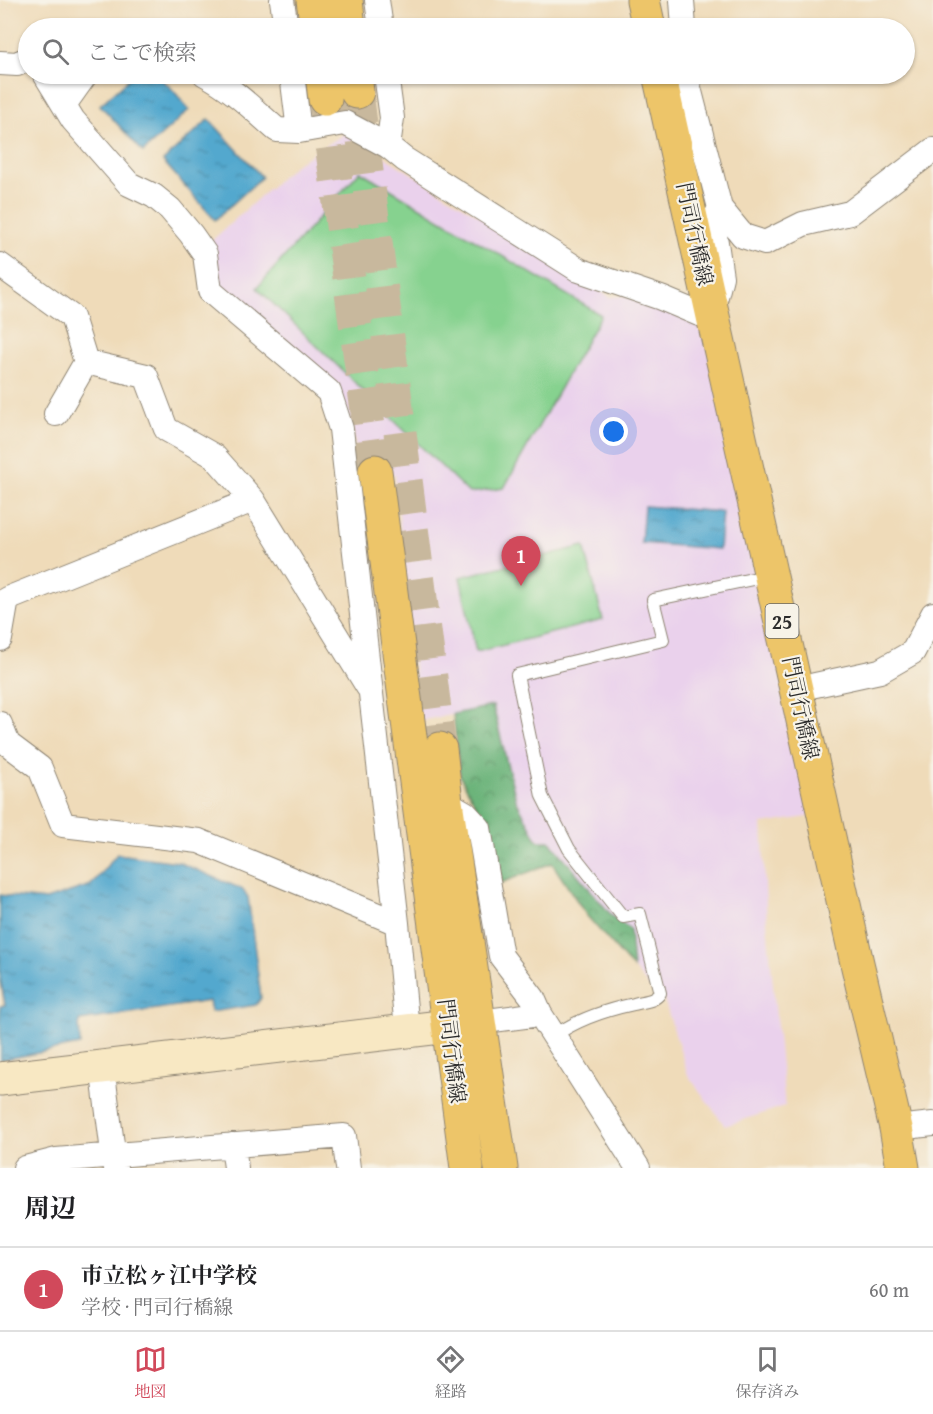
<!DOCTYPE html>
<html lang="ja">
<head>
<meta charset="utf-8">
<style>
  body { margin:0; font-family:"Gentium Book Plus","Noto Serif JP",serif; background:#f2f2f2; color:#202124 }
  .you { position:absolute; left:614px; top:432px; width:21px; height:21px; margin:-15px; border:4px solid #fff; border-radius:50%; background:#1a73e8; box-shadow:0 0 0 9px #1a73e833 }
  .badge { display:grid; place-items:center; width:39px; height:39px; border-radius:50%; background:#d1495b; color:#fff; font-size:20px; font-weight:700 }
  .pin { position:absolute; translate:-50% -50px; filter:drop-shadow(0 2px 3px #0008) }
  .pin::after { content:''; position:absolute; top:32px; width:21px; height:18px; background:inherit; clip-path:polygon(0 0,100% 0,50% 100%) }
  .list { margin:0; padding:0; list-style:none }
  h2 { display:flex; justify-content:space-between; align-items:center; height:78px; margin:0; padding:0 24px; font-size:26px }
  h2 small { font-size:20px; font-weight:400; color:#757577 }
  .list li { display:grid; grid-template-columns:39px 1fr auto; gap:18px; align-items:center; box-sizing:border-box; height:84px; padding:0 24px; border-top:2px solid #e0e0e0 }
  .list b { display:block; font-size:22px; white-space:nowrap }
  .list p { margin:0; font-size:20px; white-space:nowrap; color:#757577 }
  .list em { font-size:20px; font-style:normal; color:#757577 }
  .icon { flex:none; width:33px; height:33px; fill:none; stroke:currentColor; stroke-width:2; stroke-linecap:round; stroke-linejoin:round }
  .map { position:relative; flex:none; width:933px; height:1168px; overflow:hidden }
  .search { position:absolute; background:#fff; box-shadow:0 2px 4px #0004; left:18px; right:18px; top:18px; height:66px; display:flex; align-items:center; gap:15px; box-sizing:border-box; padding:0 21px; border-radius:33px; color:#757577; font-size:22px }
  .sheet { height:162px; background:#fff }
  nav { display:flex; justify-content:space-around; align-items:center; box-sizing:border-box; height:84px; border-top:2px solid #e0e0e0; background:#fff; font-size:16px; color:#757577 }
  nav a { display:grid; justify-items:center; gap:3px }
  nav .on { color:#d1495b }
  .map>svg:first-child { display:block }
  .built { fill:#ead1ec }
  .grass { fill:#86d28f; stroke:#587e5d; stroke-width:1.5 }
  .forest { fill:url(#forest-crowns); stroke:#4c7052; stroke-width:1.5 }
  .water { fill:url(#water-ripples); stroke:#3e6a7c; stroke-width:1.5 }
  .lines { fill:none; stroke-linecap:round; stroke-linejoin:round }
  .primary-tunnel { stroke:#c8b89d; stroke-width:33; stroke-dasharray:33 16; stroke-linecap:butt }
  .lane-casing { stroke:#8d8372; stroke-width:14 }
  .street-casing { stroke:#8d8372; stroke-width:26 }
  .secondary-casing { stroke:#8d8372; stroke-width:35 }
  .primary-casing { stroke:#8d8372; stroke-width:35 }
  .lane { stroke:#fff; stroke-width:12 }
  .street { stroke:#fff; stroke-width:24 }
  .secondary { stroke:#f8e8c3; stroke-width:33 }
  .primary { stroke:#edc569; stroke-width:33 }
  .labels { text-anchor:middle; dominant-baseline:central; stroke-width:4.5; stroke-linejoin:round; paint-order:stroke }
  .shield { fill:#f7f3e8; stroke:#686764; stroke-width:1.5 }
  .shield-label { font-size:20px; font-weight:bold; fill:#2b2b2b }
  .street-label { font-size:21px; fill:#2b2b2b; stroke:#f7f3e8 }
</style>
</head>
<body>
<div class="map">
<svg width="933" height="1168" viewBox="0 0 933 1168">
  <defs>
    <pattern id="forest-crowns" width="20" height="18" patternUnits="userSpaceOnUse" patternTransform="scale(1.5)"><rect width="20" height="18" fill="#6cb47a"/><path d="M2 6a3 3 0 1 1 6 0M12 15a3 3 0 1 1 6 0" fill="none" stroke="#599364"/></pattern>
    <pattern id="water-ripples" width="26" height="14" patternUnits="userSpaceOnUse" patternTransform="scale(1.5)"><rect width="26" height="14" fill="#52a8ce"/><path d="M2 4q2-2 4 0t4 0M15 11q2-2 4 0t4 0" fill="none" stroke="#4489a7"/></pattern>
  </defs>
  <rect width="100%" height="100%" fill="#f7f3e8"/>
  <filter id="ink" filterUnits="userSpaceOnUse"><feTurbulence type="fractalNoise" baseFrequency=".0167" numOctaves="2"/><feDisplacementMap in="SourceGraphic" scale="12" xChannelSelector="R" yChannelSelector="G"/><feConvolveMatrix kernelMatrix="1 2 1 2 8 2 1 2 1" color-interpolation-filters="sRGB"/></filter>
  <filter id="wash" filterUnits="userSpaceOnUse"><feTurbulence type="fractalNoise" baseFrequency=".008" numOctaves="4" result="noise"/><feDisplacementMap in="SourceGraphic" scale="24" xChannelSelector="R" yChannelSelector="G"/><feGaussianBlur stdDeviation="1.35" result="paint"/><feColorMatrix in="noise" values="0 0 0 0 0 0 0 0 0 0 0 0 0 0 0 0 0 1.4 0 .05"/><feComposite in="paint" operator="in"/></filter>
  <g filter="url(#wash)">
    <rect width="100%" height="100%" fill="#efdbb9"/>
    <!-- built -->
    <path class="built" d="M346 133 610 297 635 295 680 314 703 329 813 816 762 824 767 925 785 1106 725 1126 688 1075 663 996 654 992 587 916 538 841 516 800 493 706 419 721 395 475 359 474 352 422 333 387 219 291 207 245 296 164Z"/>
    <!-- grass -->
    <path class="grass" d="M360 171 601 315 504 488 469 493 257 288Z
      M584 546 603 620 476 652 460 577Z"/>
    <!-- forest -->
    <path class="forest" d="M493 706 516 800 538 841H550L612 916 630 929 633 968 587 916 552 863 501 883 494 838 460 776 453 714Z"/>
    <!-- water -->
    <path class="water" d="M141 74C164 73 176 94 189 110L143 152 100 105 130 78Z
      M209 119 262 177 215 220 163 161Z
      M644 506 722 512 719 549 641 543Z
      M117 854 178 862 242 889 248 897 261 998 256 1005 211 1012 209 1001 79 1021 80 1045 1 1060 0 1006 5 1005 0 977V895L46 900 91 885Z"/>
  </g>
  <g filter="url(#ink)">
    <g class="lines">
      <!-- primary-tunnel -->
      <path class="primary-tunnel" d="M357 92 440 749
        M325 99 375 471"/>
      <!-- lane casing -->
      <g class="lane-casing">
        <path id="lane" d="M554 1036C578 1019 606 1010 634 1004 644 1001 654 1002 660 993L640 914 623 917 569 849 542 796 517 675 663 640 653 600 771 575"/>
      </g>
      <!-- street casing -->
      <g class="street-casing">
        <path id="street" d="M282 0 286 28
          M377 0 381 28
          M682 0 684 28
          M0 63 17 64 23 61
          M45 74 73 120 129 184 154 196 170 209 191 234 205 254 210 291 329 392 341 429 397 923 407 1030
          M205 74C232 88 254 110 277 130L299 131
          M292 74 299 131 345 123 388 146 404 159 579 270 661 298 699 314 712 312 721 277 713 222 720 208
          M386 74 392 118 388 146
          M688 74V84L720 208 743 236 765 243 803 224 850 213 933 150
          M64 105 86 74
          M0 265 72 317 86 362 146 376 166 429 214 456 253 500
          M56 414 86 362
          M0 639 7 599 253 500 368 687
          M797 689 880 671 913 652 933 614
          M0 724 8 744 40 768 63 825 199 841 397 923
          M446 802 465 813 479 828 501 956 533 998 540 1014 638 1168
          M463 1024 540 1014
          M102 1066 115 1168
          M896 1128 933 1124
          M233 1145 236 1168
          M25 1168 56 1160 344 1136 348 1168"/>
      </g>
      <!-- secondary casing -->
      <g class="secondary-casing">
        <path id="secondary" d="M0 1079 449 1026"/>
      </g>
      <!-- primary casing -->
      <g class="primary-casing">
        <path id="primary" d="M313 0 317 28
          M346 0 349 28
          M643 0 649 28
          M322 74 325 99
          M355 74 357 92
          M659 74 857 963 896 1128 903 1168
          M375 471 467 1168
          M440 749 446 802 501 1168"/>
      </g>
      <!-- lane -->
      <use href="#lane" class="lane"/>
      <!-- street -->
      <use href="#street" class="street"/>
      <!-- secondary -->
      <use href="#secondary" class="secondary"/>
      <!-- primary -->
      <use href="#primary" class="primary"/>
    </g>
  </g>
  <g class="labels">
    <!-- shield labels -->
    <rect class="shield" x="765.5" y="604" width="33" height="34" rx="4.5"/>
    <g class="shield-label">
      <text x="782" y="621">25</text>
    </g>
    <!-- street labels -->
    <g class="street-label">
      <text transform="translate(695 234) rotate(78)">門司行橋線</text>
      <text transform="translate(801 708) rotate(78)">門司行橋線</text>
      <text transform="translate(452 1051) rotate(83)">門司行橋線</text>
    </g>
  </g>
</svg>
<div class="you"></div>
<div class="pin badge" style="left:521px;top:586px">1</div>
<div class="search"><svg class="icon" aria-label="search" viewBox="0 0 24 24"><circle cx="10" cy="10" r="6"/><path d="M15 15l6 6"/></svg>ここで検索</div>
</div>
<section class="sheet">
<h2>周辺<small></small></h2>
<ul class="list">
<li><span class="badge">1</span><div><b>市立松ヶ江中学校</b><p>学校 · 門司行橋線</p></div><em>60 m</em></li>
</ul>
</section>
<nav>
<a class="on"><svg class="icon" aria-label="map" viewBox="0 0 24 24"><path d="M3 6l6-2 6 2 6-2v14l-6 2-6-2-6 2zM9 4v14M15 6v14"/></svg>地図</a>
<a><svg class="icon" aria-label="directions" viewBox="0 0 24 24"><path d="M12 3l9 9-9 9-9-9zM9 14v-3h6M13 9l2 2-2 2"/></svg>経路</a>
<a><svg class="icon" aria-label="saved" viewBox="0 0 24 24"><path d="M7 4h10v16l-5-4-5 4z"/></svg>保存済み</a>
</nav>
</body>
</html>
